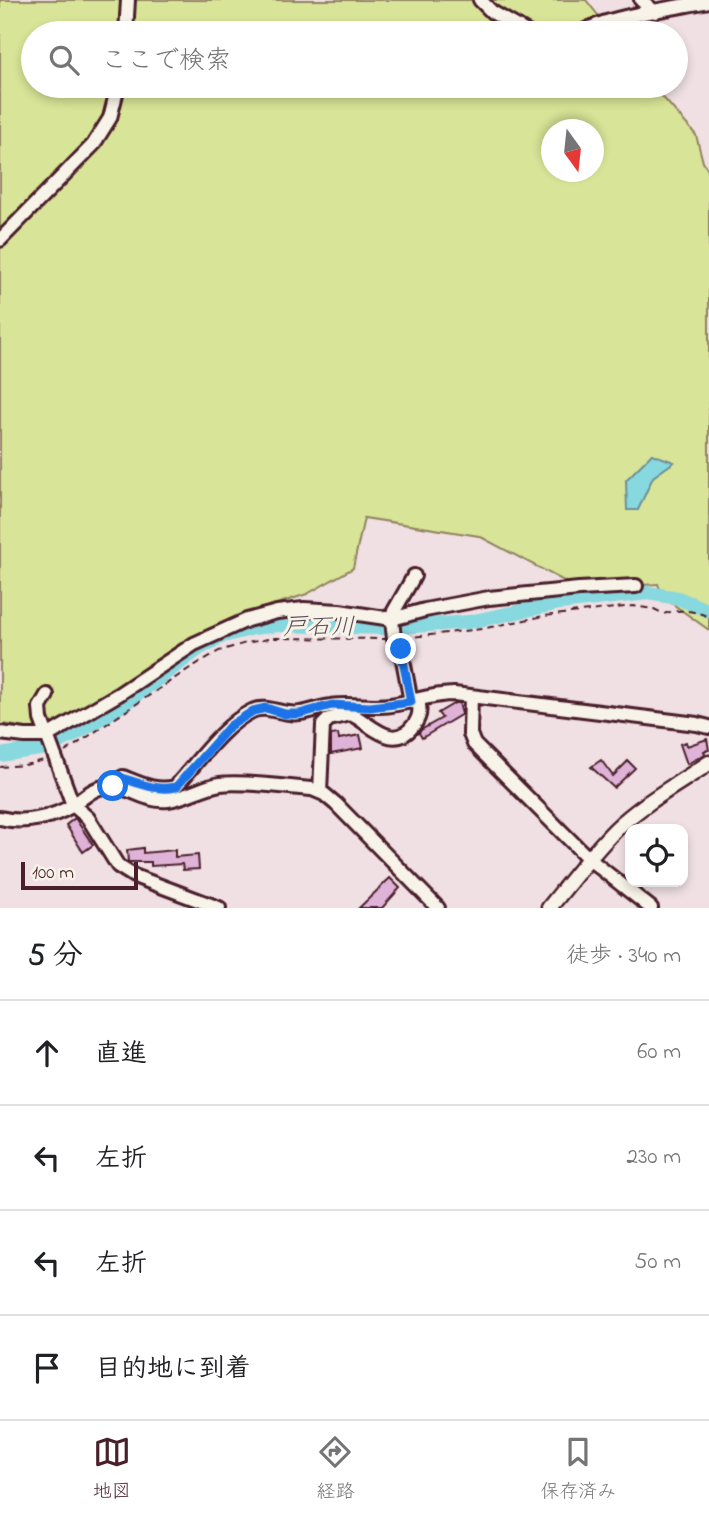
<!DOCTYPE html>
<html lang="ja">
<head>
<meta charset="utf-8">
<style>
  body { margin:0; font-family:"Indie Flower","Klee One",sans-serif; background:#f6f6f6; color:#202124 }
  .controls { position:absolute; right:21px; bottom:21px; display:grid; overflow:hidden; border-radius:14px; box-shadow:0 4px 10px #0003 }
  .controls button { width:63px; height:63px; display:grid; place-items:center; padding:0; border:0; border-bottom:2px solid #e0e0e0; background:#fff; color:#202124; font:35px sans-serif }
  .compass { position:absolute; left:541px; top:119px; width:63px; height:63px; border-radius:50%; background:#fff; box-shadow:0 4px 10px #0003; rotate:165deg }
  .scale { position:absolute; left:21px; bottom:18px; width:117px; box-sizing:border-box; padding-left:7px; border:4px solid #4a1f2b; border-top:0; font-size:19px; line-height:24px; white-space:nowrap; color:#4a1f2b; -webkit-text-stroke:5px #f7f3e8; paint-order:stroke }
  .stop { position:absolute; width:21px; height:21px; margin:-16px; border:5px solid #1a73e8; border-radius:50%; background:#fff }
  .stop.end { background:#1a73e8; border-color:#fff; box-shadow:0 2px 7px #0008 }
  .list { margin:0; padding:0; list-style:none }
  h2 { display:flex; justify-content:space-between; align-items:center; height:91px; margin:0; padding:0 28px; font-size:30px }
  h2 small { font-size:23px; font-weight:400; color:#757577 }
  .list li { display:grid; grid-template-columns:46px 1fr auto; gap:21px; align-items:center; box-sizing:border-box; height:105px; padding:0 28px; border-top:2px solid #e0e0e0 }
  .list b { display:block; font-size:26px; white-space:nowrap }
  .list em { font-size:23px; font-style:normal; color:#757577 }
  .icon { flex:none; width:38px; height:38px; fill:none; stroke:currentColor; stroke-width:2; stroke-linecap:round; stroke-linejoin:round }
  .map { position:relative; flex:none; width:709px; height:908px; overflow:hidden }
  .search { position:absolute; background:#fff; box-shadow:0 4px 10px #0003; left:21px; right:21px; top:21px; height:77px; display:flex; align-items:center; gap:18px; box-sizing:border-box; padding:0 24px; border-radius:38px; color:#757577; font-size:26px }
  .sheet { height:511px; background:#fff }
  nav { display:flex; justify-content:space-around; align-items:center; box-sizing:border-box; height:98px; border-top:2px solid #e0e0e0; background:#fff; font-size:19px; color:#757577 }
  nav a { display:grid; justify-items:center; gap:4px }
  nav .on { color:#4a1f2b }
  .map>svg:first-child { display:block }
  .green { fill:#d8e497; stroke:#918261; stroke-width:2; fill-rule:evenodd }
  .water { fill:#87d8df; stroke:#6f8e97; stroke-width:2 }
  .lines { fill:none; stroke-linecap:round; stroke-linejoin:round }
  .river { stroke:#87d8df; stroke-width:14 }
  .building { fill:#dfb3d8; stroke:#4a1f2b; stroke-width:2 }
  .minor-casing { stroke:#4a1f2b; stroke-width:18 }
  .major-casing { stroke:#4a1f2b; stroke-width:19 }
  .path { stroke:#4a1f2b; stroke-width:2; stroke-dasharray:7 5; stroke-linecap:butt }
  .minor { stroke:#f7f3e8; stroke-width:12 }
  .major { stroke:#f7f3e8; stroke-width:14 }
  .route { stroke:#1a73e8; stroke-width:9 }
  .labels { text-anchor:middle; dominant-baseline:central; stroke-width:6; stroke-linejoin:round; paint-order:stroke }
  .water-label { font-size:24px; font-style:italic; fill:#594d58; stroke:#f7f3e8 }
</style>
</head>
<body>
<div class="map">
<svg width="709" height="908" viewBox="0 0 709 908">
  <rect width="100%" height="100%" fill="#f0e0e3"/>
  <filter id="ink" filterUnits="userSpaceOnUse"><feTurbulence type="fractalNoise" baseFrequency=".0143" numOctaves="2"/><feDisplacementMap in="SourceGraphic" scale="14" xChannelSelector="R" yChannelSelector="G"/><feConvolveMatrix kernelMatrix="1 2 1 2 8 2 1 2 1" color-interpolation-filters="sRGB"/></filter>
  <g filter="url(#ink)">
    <!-- green -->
    <path class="green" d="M0 0H586L612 33H33V86H653L696 135 703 162 709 172V630L663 597 658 584 579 589 479 536 364 518 353 568 307 594 261 609 122 683 53 733 5 724 0 729ZM552 130H594V172H552Z"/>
    <!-- water -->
    <path class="water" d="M652 454 674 462 653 477 638 510H627L626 480Z"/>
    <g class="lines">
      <!-- river -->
      <path class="river" d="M0 755 46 748 70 737 121 706 200 648 223 636 254 628 278 625 386 628 469 622 560 603 648 593 678 598 709 611"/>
    </g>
    <!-- building -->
    <path class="building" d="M455 703H459L462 714 422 738 419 733 421 730 442 718 438 713Z
      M338 734 339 739 360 735 363 748 331 754V735Z
      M707 739 709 750 704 751 705 754 687 764 680 744 686 742 687 746Z
      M601 760 613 776 628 761 635 768 614 788 591 767Z
      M75 818 93 845 83 852 66 825Z
      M143 848V853L175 850V857L198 855 199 869 183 870 182 864 151 866V862H128L127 850Z
      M390 878 400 888 382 908H359Z"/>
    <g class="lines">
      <!-- minor casing -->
      <g class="minor-casing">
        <path id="minor" d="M480 0 492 12 528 33
          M641 0 655 12
          M126 33 128 0
          M581 33C603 17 680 7 709 1
          M0 240 93 145 110 118 118 86
          M47 695 40 707 41 719 73 805 88 818 118 866 134 876 219 908
          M471 696 470 734 474 744 589 859 651 908
          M411 702 401 649 394 639 392 619 394 611 414 576
          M0 733 25 736H47L119 694 194 644 247 620 277 612 304 609 339 611 392 619 425 610 489 598 579 589 636 586
          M113 786 116 781 123 777C141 784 156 792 175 787 197 763 223 725 252 711 267 704 283 716 300 713 310 712 321 707 331 706 351 703 371 708 391 705 412 702 432 694 454 694L697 724 709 727
          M320 792 323 725 329 719 351 714C371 724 393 752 413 726 419 719 421 710 418 701
          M0 818C23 824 53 818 73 805 84 798 92 788 105 787 128 784 146 803 168 800 185 798 202 787 220 784 243 781 286 787 312 789L324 794 336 804 438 908"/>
      </g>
      <!-- major casing -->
      <g class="major-casing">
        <path id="major" d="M549 908C571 881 591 854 616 829 643 803 678 784 709 763"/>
      </g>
      <!-- path -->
      <path class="path" d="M404 638 481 629 544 616 633 606 654 609 664 614C678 608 696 611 709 617
        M65 752 190 668 219 651 246 643 274 638 385 639
        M0 767 25 765 44 760"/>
      <!-- minor -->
      <use href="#minor" class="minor"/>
      <!-- major -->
      <use href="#major" class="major"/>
    </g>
  </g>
  <g class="lines" filter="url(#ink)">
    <!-- route -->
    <path class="route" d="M113 786 116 781 122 778C141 784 156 791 176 787L230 726 253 711 266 708 285 714H299L332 705 370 707 411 702 401 649"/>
  </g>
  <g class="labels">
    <!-- water labels -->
    <g class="water-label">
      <text x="319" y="628">戸石川</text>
    </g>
  </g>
</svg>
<div class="controls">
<button><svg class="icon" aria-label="locate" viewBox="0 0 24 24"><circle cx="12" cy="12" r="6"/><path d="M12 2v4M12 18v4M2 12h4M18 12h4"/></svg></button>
</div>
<svg class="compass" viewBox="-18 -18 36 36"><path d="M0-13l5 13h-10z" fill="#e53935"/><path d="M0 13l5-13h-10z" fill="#757577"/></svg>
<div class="scale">100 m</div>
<div class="stop" style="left:113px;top:786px"></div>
<div class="stop end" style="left:401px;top:649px"></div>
<div class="search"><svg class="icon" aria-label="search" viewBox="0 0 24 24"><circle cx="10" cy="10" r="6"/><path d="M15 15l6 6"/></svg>ここで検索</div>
</div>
<section class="sheet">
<h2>5 分<small>徒歩 · 340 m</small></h2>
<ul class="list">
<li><svg class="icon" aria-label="ahead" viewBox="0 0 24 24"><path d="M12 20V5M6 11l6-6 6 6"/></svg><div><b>直進</b></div><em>60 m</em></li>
<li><svg class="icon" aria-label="left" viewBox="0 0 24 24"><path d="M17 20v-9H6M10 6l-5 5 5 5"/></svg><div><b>左折</b></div><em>230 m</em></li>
<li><svg class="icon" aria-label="left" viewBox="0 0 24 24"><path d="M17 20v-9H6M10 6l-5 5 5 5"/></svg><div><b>左折</b></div><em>50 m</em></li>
<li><svg class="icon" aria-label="arrive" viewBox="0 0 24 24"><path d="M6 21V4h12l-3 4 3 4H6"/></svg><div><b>目的地に到着</b></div></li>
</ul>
</section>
<nav>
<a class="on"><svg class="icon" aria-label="map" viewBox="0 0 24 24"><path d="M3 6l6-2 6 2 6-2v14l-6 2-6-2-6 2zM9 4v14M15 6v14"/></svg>地図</a>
<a><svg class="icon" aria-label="directions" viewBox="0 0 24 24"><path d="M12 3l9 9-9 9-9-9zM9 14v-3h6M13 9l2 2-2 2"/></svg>経路</a>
<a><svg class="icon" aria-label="saved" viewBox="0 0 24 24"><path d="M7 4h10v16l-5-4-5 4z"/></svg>保存済み</a>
</nav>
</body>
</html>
